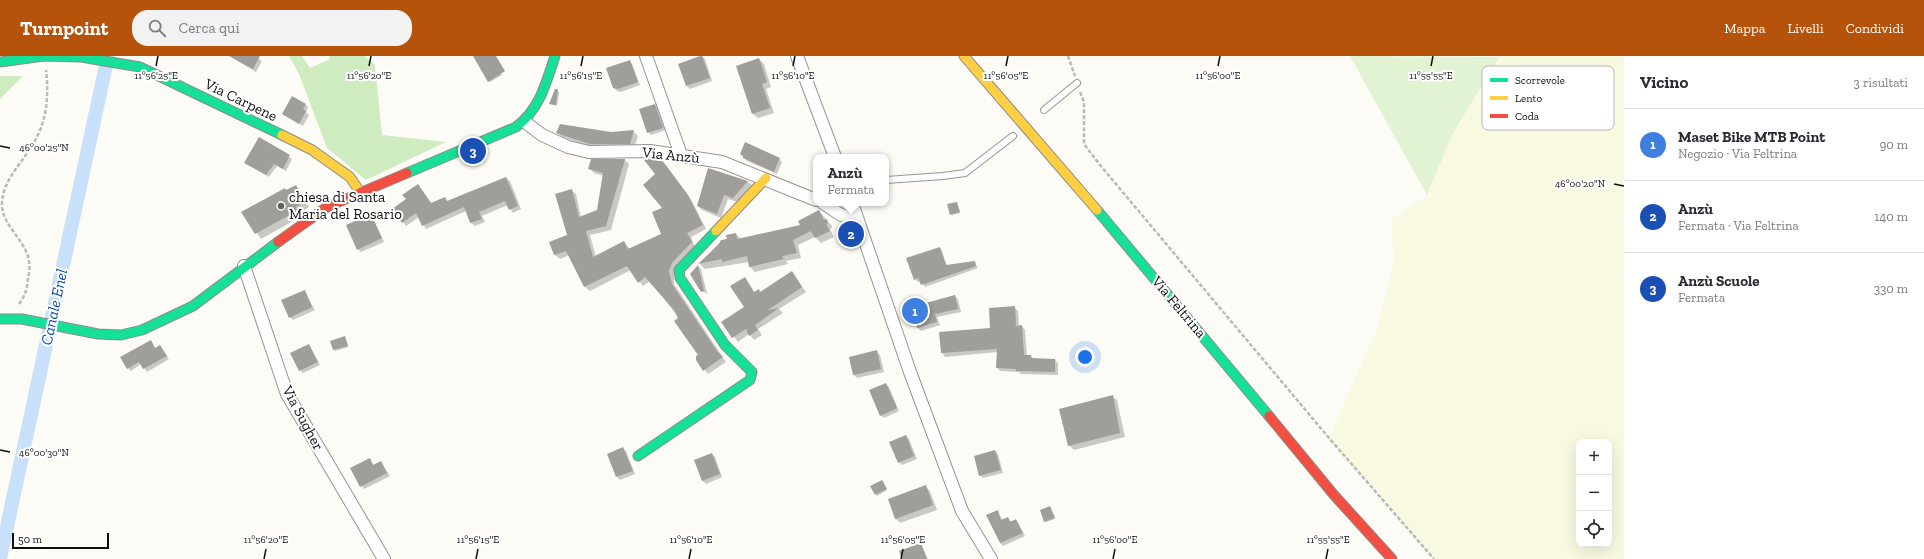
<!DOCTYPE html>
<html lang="it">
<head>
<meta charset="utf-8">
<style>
  body { margin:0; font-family:"Zilla Slab",serif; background:#f2f2f3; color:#2b2b33 }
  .controls { position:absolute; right:12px; bottom:12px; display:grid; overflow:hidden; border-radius:8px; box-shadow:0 4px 16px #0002 }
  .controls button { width:36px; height:36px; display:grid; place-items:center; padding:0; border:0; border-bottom:1px solid #e1e1e2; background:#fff; color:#2b2b33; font:20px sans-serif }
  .scale { position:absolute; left:12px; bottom:10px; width:97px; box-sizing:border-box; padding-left:4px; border:2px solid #0f0f0f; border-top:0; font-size:11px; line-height:14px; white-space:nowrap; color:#0f0f0f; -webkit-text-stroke:3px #fff; paint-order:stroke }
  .you { position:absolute; left:1085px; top:301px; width:14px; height:14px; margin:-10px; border:3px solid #fff; border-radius:50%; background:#1a73e8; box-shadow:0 0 0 6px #1a73e833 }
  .badge { display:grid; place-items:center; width:26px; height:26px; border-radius:50%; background:#b45309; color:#fff; font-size:13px; font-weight:700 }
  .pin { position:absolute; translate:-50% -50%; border:2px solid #fff; box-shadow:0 1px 4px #0006 }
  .popup { position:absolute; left:813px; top:98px; width:76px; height:52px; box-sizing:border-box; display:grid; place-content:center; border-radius:8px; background:#fff; filter:drop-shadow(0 1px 3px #0005); font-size:13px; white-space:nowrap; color:#7c7c81 }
  .popup b { font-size:15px; color:#2b2b33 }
  .popup::after { content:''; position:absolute; left:50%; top:100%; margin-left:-8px; border:8px solid transparent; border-top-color:#fff }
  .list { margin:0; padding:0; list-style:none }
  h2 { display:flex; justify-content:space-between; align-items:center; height:52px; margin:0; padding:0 16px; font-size:17px }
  h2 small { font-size:13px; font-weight:400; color:#7c7c81 }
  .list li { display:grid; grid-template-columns:26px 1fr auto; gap:12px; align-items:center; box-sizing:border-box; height:72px; padding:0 16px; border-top:1px solid #e1e1e2 }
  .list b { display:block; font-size:15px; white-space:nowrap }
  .list p { margin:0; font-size:13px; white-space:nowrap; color:#7c7c81 }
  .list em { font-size:13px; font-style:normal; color:#7c7c81 }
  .icon { flex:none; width:22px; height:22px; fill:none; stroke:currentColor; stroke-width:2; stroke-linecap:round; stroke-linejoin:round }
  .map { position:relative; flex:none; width:1624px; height:503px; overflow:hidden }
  header { display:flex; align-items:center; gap:24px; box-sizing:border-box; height:56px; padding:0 20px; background:#b45309; color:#fff }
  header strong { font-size:19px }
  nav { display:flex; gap:22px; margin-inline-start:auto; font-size:14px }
  .search { width:280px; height:36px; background:#f2f2f3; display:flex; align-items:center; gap:10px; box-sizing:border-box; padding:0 14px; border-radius:16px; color:#7c7c81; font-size:15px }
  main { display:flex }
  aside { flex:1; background:#fff }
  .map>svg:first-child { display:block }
  .farmland { fill:#f8f9e0; fill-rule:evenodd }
  .green { fill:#e1f3d3 }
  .forest { fill:#cfecc0 }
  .shadow { fill:#0003 }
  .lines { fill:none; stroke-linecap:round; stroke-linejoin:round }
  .canal { stroke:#c8e0f9; stroke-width:14 }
  .building { fill:#a09e9a }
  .lane-casing { stroke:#969593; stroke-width:8 }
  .street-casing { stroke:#969593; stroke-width:14 }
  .fast-casing { stroke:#8c8c89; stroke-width:11 }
  .slow-casing { stroke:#8c8c89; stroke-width:11 }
  .jam-casing { stroke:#8c8c89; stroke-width:11 }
  .path { stroke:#b9b9b8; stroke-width:2.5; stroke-dasharray:4 2; stroke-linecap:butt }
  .lane { stroke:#fffefe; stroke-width:6 }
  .street { stroke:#fffefe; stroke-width:12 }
  .fast { stroke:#16e098; stroke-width:9 }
  .slow { stroke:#ffcf43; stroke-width:9 }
  .jam { stroke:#f24e42; stroke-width:9 }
  .ticks { fill:none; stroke:#0f0f0f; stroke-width:1.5 }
  .poi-dot { fill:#626260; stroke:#fff; stroke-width:1.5 }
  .labels { text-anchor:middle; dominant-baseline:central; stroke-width:4; stroke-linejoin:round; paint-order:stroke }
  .street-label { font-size:15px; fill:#0f0f0f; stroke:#fff }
  .poi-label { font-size:15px; fill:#0f0f0f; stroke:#fff; text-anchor:start }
  .water-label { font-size:16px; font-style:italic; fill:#0e4eac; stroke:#fff }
  .key { fill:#fff; stroke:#b7b7b7; stroke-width:1 }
  .key-label { font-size:11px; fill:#0f0f0f }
  .ticks-label { font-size:10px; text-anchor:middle; fill:#0f0f0f; stroke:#fff; stroke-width:4; stroke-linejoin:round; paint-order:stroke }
</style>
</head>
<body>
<header>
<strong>Turnpoint</strong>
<div class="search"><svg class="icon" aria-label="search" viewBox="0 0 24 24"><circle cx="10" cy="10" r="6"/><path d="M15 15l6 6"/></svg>Cerca qui</div>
<nav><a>Mappa</a><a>Livelli</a><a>Condividi</a></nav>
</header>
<main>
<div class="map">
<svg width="1624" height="503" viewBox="0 0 1624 503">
  <rect width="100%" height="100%" fill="#fcfbf5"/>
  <!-- farmland -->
  <path class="farmland" d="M1498 0H1624V503H1434L1329 382 1376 275 1394 206 1391 164 1427 139 1452 79ZM1579 386H1609V488H1579Z"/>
  <!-- green -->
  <path class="green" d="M1350 0 1499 1 1452 79 1427 139Z"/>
  <!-- forest -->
  <path class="forest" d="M289 0H302L310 12 330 3 329 0H365L375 9 382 79 446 86 366 124 327 92 299 18Z
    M0 20H23L0 43Z"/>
  <!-- shadow -->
  <path class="shadow" d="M233 0H254L262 5 256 16 236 4Z
    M475 0H489L502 19 490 26Z
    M702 0 705 3 712 25 690 33 687 30Z
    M759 3 764 8 771 31 766 33 774 57 758 62 753 58Z
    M629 5 632 8 640 29 621 36 617 35 614 32Z
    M555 34 559 36 557 50 550 48Z
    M305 48 308 51 306 56 309 59 303 70 283 58Z
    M655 49 658 52 666 74 651 79 648 76Z
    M633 75 638 80 634 92 595 93 562 81 557 77H611Z
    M259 82 292 103 286 115 277 110 269 121 245 106Z
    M741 98 779 103 782 106 777 118 747 105Z
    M592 104H625L629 108 611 174 590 179 596 201 624 187 630 193 663 179 666 110 692 145 706 173 691 181 695 191 674 215V228L726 306 708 318 697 304 700 299 679 262 650 225 643 230 631 214 590 235 585 231 569 199 560 203 555 199 550 187 569 179 571 134 576 138 581 161 598 154 604 120 594 117 589 112Z
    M709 113 748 126 752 129 737 146 728 143 721 162 702 154 698 150Z
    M506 122 510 125 521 153 513 157 508 149 482 160 485 166 475 170 471 167 466 155 426 173 419 161 406 170 393 153 407 143 418 129 432 148 444 142 448 146Z
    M296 130 300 135 309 151 300 157 302 160 261 183 243 156 285 133 287 135Z
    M956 147 960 157 952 159 951 158Z
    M819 155 832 170V172L830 173 834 181 821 187 815 181 798 189 801 202 786 205 788 208 755 216 750 211 749 206 705 213 700 208 721 185 728 184 736 178 741 183 801 170Z
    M371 159 384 186 361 196 358 193Z
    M939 192 942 195 947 210 974 206 978 212 925 231 921 225 918 226 915 223Z
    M698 210 701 213 707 238 702 235Z
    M792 216 806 236 779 253 783 257 758 273 762 279 754 284 749 278 738 286 723 266 745 252 744 222 755 237 759 234 761 237Z
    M304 235 315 254 293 264 290 261Z
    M955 240 958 243 961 256 937 261 940 269 921 275 918 272 912 252Z
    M1014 251 1018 255 1019 270H1022L1025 274 1027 300H1031L1034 303 1055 304 1058 307V319L1021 318 1019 316 1000 315 997 311 998 296 945 301 942 297 940 277 991 273Z
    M346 283 348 291 335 295 334 294Z
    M150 285 156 293 160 290 169 303 147 316 141 308 131 315 128 312Z
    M309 289 320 309 303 317 300 314Z
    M877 296 880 299 884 316 857 322 854 319 850 302Z
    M886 328 889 331 899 355 884 362 881 359Z
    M1112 340 1117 344 1125 381 1074 394 1069 389Z
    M906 380 909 383 917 403 902 409 899 406Z
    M623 393 626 395 635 418 620 424 617 421 608 399Z
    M995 395 998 398 1003 417 983 422 980 419Z
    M712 398 715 401 722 421 706 428 703 425 695 405Z
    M369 403 374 410 381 406 390 420 364 433 352 412Z
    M883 426 887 434 877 440 876 438Z
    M925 430 930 435 937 454 900 467 896 463 889 444Z
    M1051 453 1055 463 1046 466 1045 465Z
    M997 456 1003 464 1008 462 1012 466 1016 464 1025 480 1003 490 1000 487Z
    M921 489 928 503H903Z"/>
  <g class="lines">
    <!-- canal -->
    <path class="canal" d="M0 503 108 0"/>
  </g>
  <!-- building -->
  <path class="building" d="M229 0H260L253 13Z
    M473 0H496L505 15 488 26Z
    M700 0H702L710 22 686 30 678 8Z
    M759 2 767 26 762 28 770 52 752 58 736 10Z
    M630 4 638 26 618 33 613 32 606 12Z
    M555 33H558L556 49 549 48Z
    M292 40 306 48 303 53 306 55 299 68 282 58Z
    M655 48 663 72 647 77 639 53Z
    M560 68 611 76 634 74 630 88H590L556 77Z
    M259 81 290 99 283 113 274 108 266 119 244 107Z
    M745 86 780 102 774 116 743 102V100L740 98Z
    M591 103H625L606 170 586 175 593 201 624 185 628 193 661 178 652 156 662 152 643 129 655 118 644 104 649 103 662 104 688 139 703 169 687 177 692 186 672 207 669 215 672 228 717 295 723 301 703 315 696 304V300L698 299 674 265 678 262 674 254 645 221 638 227 627 210 584 231 566 195 554 199 549 186 567 179 555 138 572 133 579 161 597 154 603 117 588 113Z
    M708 112 748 125 733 142 724 139 717 158 697 150Z
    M506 121 518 150 509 154 505 145 479 156 482 163 470 167 464 151 422 170 416 157 402 167 392 153 406 143 402 139 418 128 431 147 445 141 447 145Z
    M296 129 305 146 296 151 297 155 255 178 241 156 285 132 286 134Z
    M957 146 960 156 950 159 947 148Z
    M819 154 824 164 827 163 828 167 826 168 830 175 815 182 811 175 793 184 797 197 782 200 784 203 749 211 747 200 722 206V203L698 208 719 188 721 184 727 183 726 179 736 177 737 183 800 169 798 165Z
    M371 158 382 182 357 194 346 169Z
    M940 191 946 209 975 205 976 210 921 229 918 222 914 224 906 202Z
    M698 209 704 235 701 236 690 218Z
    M792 215 802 231 768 254 779 252 755 269 758 274 749 280 746 273 732 282 721 266 744 251 730 230 745 221 754 236 759 233 760 236Z
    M305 234 312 251 289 262 281 244Z
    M955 239 958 253 935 258 937 266 917 272 911 251Z
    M1015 250 1016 270 1022 269 1024 299H1031V302L1055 303V316L1016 315V313L996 312 997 293 941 297 939 276 990 272 989 252Z
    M345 280 348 290 333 294 330 285Z
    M151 284 155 292 160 289 167 300 143 313 139 306 127 313 120 301Z
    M309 288 318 306 299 315 290 297Z
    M877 294 881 313 853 319 849 301Z
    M886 327 897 352 880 360 869 334Z
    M1113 339 1120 377 1068 390 1059 353Z
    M906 379 914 400 898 407 889 386Z
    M623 391 633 415 616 421 607 398Z
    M995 394 1001 414 979 420 974 400Z
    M712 397 720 418 702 425 694 404Z
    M370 402 373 409 381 405 387 417 360 431 350 412Z
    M882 424 887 433 875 439 870 430Z
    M926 429 933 449 895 463 888 443Z
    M1050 450 1055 462 1044 466 1040 454Z
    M998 454 1001 464 1008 461 1010 466 1016 463 1023 477 1000 487 986 459Z
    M921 487 927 503H902L899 495Z"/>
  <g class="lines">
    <!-- lane casing -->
    <g class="lane-casing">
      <path id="lane" d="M1044 54 1077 27
        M886 124 943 120 965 117 1013 80"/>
    </g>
    <!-- street casing -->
    <g class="street-casing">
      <path id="street" d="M646 0 681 99
        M797 0 835 101
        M525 66 542 79 568 91 589 96 650 95 722 106 816 144
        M823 147 841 159 856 162
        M852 147 910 316 962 455 991 503
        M244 210 287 338 384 503"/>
    </g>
    <!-- fast casing -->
    <g class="fast-casing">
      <path id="fast" d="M0 6 44 0 81 1 140 11 282 79
        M407 117 516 71C540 53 546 27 555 0
        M1097 154 1269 360
        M0 263H22L98 278 121 279 142 274 193 250 278 186
        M638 400 750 324 752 316 725 289 680 222 679 214 716 175"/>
    </g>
    <!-- slow casing -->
    <g class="slow-casing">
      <path id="slow" d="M964 0 1097 154
        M282 79 312 94 350 121 360 136
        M716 175 766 122"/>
    </g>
    <!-- jam casing -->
    <g class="jam-casing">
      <path id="jam" d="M278 186 327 151 407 117
        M1269 360 1334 439 1392 503"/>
    </g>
    <!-- path -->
    <path class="path" d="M1068 0 1075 20
      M1080 36 1084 46V88L1100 109 1329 382 1434 503
      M19 248C25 240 27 233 28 223 29 217 30 211 29 205 26 184 1 169 2 147 3 124 22 107 33 88 47 65 49 41 46 14"/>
    <!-- lane -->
    <use href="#lane" class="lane"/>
    <!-- street -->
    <use href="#street" class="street"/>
    <!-- fast -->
    <use href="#fast" class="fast"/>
    <!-- slow -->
    <use href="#slow" class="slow"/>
    <!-- jam -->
    <use href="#jam" class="jam"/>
  </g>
  <!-- ticks -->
  <path class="ticks" d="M156 10 158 0M369 10 371 0M581 10 583 0M793 10 795 0M1006 10 1008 0M1218 10 1220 0M1431 10 1433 0M0 90 10 92M1614 128 1624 130M0 394 10 396M264 503 266 493M476 503 478 493M689 503 691 493M901 503 903 493M1113 503 1115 493M1326 503 1328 493"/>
  <!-- markers -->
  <circle class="poi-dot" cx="281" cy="150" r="4"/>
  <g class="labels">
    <!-- street labels -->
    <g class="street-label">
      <text transform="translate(241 44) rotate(26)">Via Carpene</text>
      <text transform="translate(671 99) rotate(6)">Via Anzù</text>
      <text transform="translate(1179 251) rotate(50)">Via Feltrina</text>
      <text transform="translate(303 362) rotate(62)">Via Sugher</text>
    </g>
    <!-- poi labels -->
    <g class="poi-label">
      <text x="289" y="141">chiesa di Santa<tspan x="289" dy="17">Maria del Rosario</tspan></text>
    </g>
    <!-- water labels -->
    <g class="water-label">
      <text transform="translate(54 251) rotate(-78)">Canale Enel</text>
    </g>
  </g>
  <!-- legend -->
  <rect x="1482" y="10" width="132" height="64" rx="6" class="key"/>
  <rect x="1490" y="22" width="18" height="4" fill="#16e098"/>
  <rect x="1490" y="40" width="18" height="4" fill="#ffcf43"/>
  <rect x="1490" y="58" width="18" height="4" fill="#f24e42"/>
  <g class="key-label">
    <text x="1515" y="28">Scorrevole</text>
    <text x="1515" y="46">Lento</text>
    <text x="1515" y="64">Coda</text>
  </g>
  <g class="ticks-label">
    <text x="156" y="23">11°56'25"E</text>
    <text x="369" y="23">11°56'20"E</text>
    <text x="581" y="23">11°56'15"E</text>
    <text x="793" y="23">11°56'10"E</text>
    <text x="1006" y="23">11°56'05"E</text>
    <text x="1218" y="23">11°56'00"E</text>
    <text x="1431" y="23">11°55'55"E</text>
    <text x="44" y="95">46°00'25"N</text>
    <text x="1580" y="131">46°00'20"N</text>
    <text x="44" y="400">46°00'30"N</text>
    <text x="266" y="487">11°56'20"E</text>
    <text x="478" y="487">11°56'15"E</text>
    <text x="691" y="487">11°56'10"E</text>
    <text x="903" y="487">11°56'05"E</text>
    <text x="1115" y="487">11°56'00"E</text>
    <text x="1328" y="487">11°55'55"E</text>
  </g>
</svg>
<div class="controls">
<button>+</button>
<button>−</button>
<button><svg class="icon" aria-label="locate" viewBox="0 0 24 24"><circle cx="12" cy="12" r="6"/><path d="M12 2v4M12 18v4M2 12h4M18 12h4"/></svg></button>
</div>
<div class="scale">50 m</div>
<div class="you"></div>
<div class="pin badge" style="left:915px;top:255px;background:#3f7fe0">1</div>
<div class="pin badge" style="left:851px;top:178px;background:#1a4fb4">2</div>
<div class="popup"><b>Anzù</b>Fermata</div>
<div class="pin badge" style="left:473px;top:95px;background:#1a4fb4">3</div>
</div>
<aside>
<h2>Vicino<small>3 risultati</small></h2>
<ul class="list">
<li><span class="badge" style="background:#3f7fe0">1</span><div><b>Maset Bike MTB Point</b><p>Negozio · Via Feltrina</p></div><em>90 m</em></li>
<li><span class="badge" style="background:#1a4fb4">2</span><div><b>Anzù</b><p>Fermata · Via Feltrina</p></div><em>140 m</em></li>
<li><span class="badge" style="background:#1a4fb4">3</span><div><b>Anzù Scuole</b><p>Fermata</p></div><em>330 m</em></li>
</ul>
</aside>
</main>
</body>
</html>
